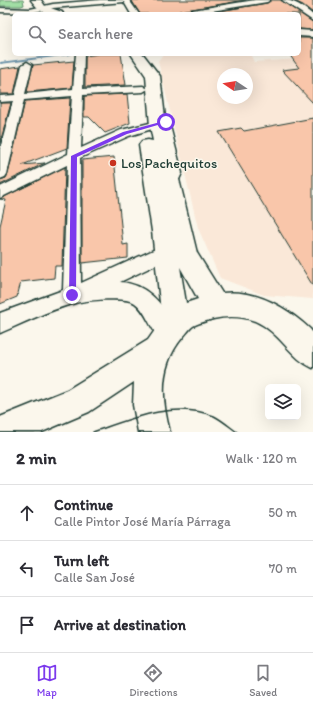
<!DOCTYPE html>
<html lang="en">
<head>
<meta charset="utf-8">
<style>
  body { margin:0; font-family:Itim,sans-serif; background:#f2f2f3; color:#2b2b33 }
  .controls { position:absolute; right:12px; bottom:12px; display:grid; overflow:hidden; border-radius:6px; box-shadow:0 4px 16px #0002 }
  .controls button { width:36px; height:36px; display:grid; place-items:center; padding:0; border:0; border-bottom:1px solid #e1e1e2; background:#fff; color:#2b2b33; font:20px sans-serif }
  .compass { position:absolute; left:217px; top:68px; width:36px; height:36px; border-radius:50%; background:#fff; box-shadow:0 4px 16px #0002; rotate:282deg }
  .stop { position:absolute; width:12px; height:12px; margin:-9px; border:3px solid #7c3aed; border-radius:50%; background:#fff }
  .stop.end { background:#7c3aed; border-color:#fff; box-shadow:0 1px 4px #0008 }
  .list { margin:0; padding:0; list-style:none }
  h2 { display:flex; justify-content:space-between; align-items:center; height:52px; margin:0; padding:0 16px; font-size:17px }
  h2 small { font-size:13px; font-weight:400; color:#7c7c81 }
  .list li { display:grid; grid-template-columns:26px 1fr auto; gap:12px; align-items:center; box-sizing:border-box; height:56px; padding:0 16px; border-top:1px solid #e1e1e2 }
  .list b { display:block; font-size:15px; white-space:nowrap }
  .list p { margin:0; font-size:13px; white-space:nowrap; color:#7c7c81 }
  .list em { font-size:13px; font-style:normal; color:#7c7c81 }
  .icon { flex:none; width:22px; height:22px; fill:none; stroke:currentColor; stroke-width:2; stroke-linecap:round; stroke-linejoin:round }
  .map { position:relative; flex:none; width:313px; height:432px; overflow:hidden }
  .search { position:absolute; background:#fff; box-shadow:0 4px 16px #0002; left:12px; right:12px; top:12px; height:44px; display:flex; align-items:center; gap:10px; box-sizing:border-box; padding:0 14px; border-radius:6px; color:#7c7c81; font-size:15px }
  .sheet { height:220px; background:#fff }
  nav { display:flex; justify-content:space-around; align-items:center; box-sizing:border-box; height:56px; border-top:1px solid #e1e1e2; background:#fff; font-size:11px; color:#7c7c81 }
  nav a { display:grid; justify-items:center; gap:2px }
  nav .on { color:#7c3aed }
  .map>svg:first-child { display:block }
  .built { fill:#fae8d8; fill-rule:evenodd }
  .green { fill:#a2dea5; stroke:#608e6c }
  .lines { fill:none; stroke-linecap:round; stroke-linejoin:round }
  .stream { fill:#6b93aa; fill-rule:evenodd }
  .building { fill:#f9c6aa; stroke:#1f3d34 }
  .lane-casing { stroke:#1f3d34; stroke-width:3 }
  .street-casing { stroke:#1f3d34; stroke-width:3 }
  .secondary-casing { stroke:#1f3d34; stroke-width:3 }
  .lane { fill:#fbf7ec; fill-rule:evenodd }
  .street { fill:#fbf7ec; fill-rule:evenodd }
  .secondary { fill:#fbf7ec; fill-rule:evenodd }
  .tram { stroke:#1f3d34; stroke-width:1.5 }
  .route { fill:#7c3aed }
  .poi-dot { fill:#c8321e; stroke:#fbf7ec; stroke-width:1.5 }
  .labels { text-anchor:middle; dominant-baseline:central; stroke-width:3; stroke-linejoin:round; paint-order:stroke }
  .poi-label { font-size:14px; fill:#1f3d34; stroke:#fbf7ec; text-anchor:start }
</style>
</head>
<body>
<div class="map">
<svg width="313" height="432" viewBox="0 0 313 432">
  <rect width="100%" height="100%" fill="#fbf7ec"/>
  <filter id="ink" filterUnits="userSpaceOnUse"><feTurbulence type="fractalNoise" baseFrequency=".025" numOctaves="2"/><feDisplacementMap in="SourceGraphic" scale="8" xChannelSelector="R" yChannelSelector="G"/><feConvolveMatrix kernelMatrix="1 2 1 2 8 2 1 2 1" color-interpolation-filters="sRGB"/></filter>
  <g filter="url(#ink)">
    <!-- built -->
    <path class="built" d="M163 54H250L254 62 313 58V299L264 295 220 278 198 228 158 61ZM223 74H247V98H223Z"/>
    <!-- green -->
    <path class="green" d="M0 0H23L24 5 21 6H0Z"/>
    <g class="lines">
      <!-- stream -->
      <path class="stream" d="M63 54H72L70 55 0 64V62Z"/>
    </g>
    <!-- building -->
    <path class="building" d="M132 0H246L180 11 175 14H140L132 1Z
      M271 0H281L313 22V30L299 29V14H202L267 3Z
      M292 0H313V13L303 5Z
      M299 38H313V103L282 70 299 68 289 54H299Z
      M99 54H121L126 85 85 87V56Z
      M74 61 72 88 27 92 33 65Z
      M20 66 14 94H0V69Z
      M127 94 130 123 105 133 89 117H84V96Z
      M70 98 67 148 22 165 45 163 0 185V180L6 178 8 174 25 101Z
      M0 103H11L0 143Z
      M313 118V286L219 132 241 128 244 131Z
      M114 157 123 245 128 244V258L82 263V160Z
      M65 167 62 266H55L54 278 21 282 17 297 0 304V226L6 200 0 199Z"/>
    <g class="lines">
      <!-- lane casing -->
      <g class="lane-casing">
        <path id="lane" d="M166 120 169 122 182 173 177 184 174 185 170 182 174 173 164 124 158 126 155 124Z"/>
      </g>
      <!-- street casing -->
      <g class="street-casing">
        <path id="street" d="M100 0H129L139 14H131L124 2 53 8 30 13 0 12V8L30 9 53 4Z
          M255 0H270L267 2 193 14H176L180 12Z
          M282 0C295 0 303 7 313 15V21Z
          M76 54H84L83 89 143 86 148 89 143 92 83 95 81 148 121 130 158 121 162 122 164 124 162 126 129 136 80 158 81 283 160 247 166 245 172 247 174 252 172 257 120 282C149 284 166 307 177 333L174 340 167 343C151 336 149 313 135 303 126 296 83 300 72 304 47 311 23 323 0 333V313L63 290 67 165 0 198V187L68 154 72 96 24 100 7 174 5 177 0 179V149L13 101 0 102V96L15 95 22 65 27 62 32 65 25 94 73 89Z"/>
      </g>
      <!-- secondary casing -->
      <g class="secondary-casing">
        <path id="secondary" d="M31 0H41L45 6 62 12 63 14C47 14 41 14 31 0Z
          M299 30 313 31V37L299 36Z
          M131 54H143L160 76 166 126 197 253 222 293C256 289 286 307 310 329L313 333V368C291 359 280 332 255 321 242 316 226 316 213 319 207 321 198 323 193 326 189 329 186 334 183 337 159 365 161 398 170 432H138L133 405 134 382 89 412 42 432H0V417L67 390 148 340 162 320 152 231 139 145 142 141 148 140 153 141 150 126 146 76ZM180 267 198 299 186 303Z"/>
      </g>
      <!-- lane -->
      <use href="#lane" class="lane"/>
      <!-- street -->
      <use href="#street" class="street"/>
      <!-- secondary -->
      <use href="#secondary" class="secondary"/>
      <!-- tram -->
      <path class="tram" d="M93 432C130 419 175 400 214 416 222 420 230 427 237 432"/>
    </g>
  </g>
  <!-- route -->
  <path class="route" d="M164 121 168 122 127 134 77 157 76 295 72 299 69 297 71 156 123 132Z"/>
  <!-- markers -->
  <circle class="poi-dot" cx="113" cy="163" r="4"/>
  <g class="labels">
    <!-- poi labels -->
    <g class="poi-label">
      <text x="121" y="163">Los Pachequitos</text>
    </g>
  </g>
</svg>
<div class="controls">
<button><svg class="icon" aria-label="layers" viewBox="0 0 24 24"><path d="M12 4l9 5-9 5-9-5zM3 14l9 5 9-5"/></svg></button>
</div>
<svg class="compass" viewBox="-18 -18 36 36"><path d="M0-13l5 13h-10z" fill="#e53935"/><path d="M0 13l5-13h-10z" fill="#7c7c81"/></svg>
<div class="stop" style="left:166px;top:122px"></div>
<div class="stop end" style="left:72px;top:295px"></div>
<div class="search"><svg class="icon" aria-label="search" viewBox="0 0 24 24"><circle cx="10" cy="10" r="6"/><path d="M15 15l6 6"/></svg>Search here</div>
</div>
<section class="sheet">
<h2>2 min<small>Walk · 120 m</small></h2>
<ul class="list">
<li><svg class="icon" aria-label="ahead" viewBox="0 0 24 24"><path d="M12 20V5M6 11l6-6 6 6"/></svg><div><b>Continue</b><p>Calle Pintor José María Párraga</p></div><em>50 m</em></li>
<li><svg class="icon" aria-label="left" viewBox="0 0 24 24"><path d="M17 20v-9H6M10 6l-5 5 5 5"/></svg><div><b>Turn left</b><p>Calle San José</p></div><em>70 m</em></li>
<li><svg class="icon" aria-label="arrive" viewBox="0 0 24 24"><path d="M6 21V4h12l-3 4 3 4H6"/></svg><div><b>Arrive at destination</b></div></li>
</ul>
</section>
<nav>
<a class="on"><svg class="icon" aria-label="map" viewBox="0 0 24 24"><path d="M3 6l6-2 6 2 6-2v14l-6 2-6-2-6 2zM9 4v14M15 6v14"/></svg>Map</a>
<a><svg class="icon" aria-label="directions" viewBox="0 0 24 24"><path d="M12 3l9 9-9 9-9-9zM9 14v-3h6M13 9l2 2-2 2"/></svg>Directions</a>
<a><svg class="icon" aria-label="saved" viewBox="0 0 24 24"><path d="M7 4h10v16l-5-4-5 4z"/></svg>Saved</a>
</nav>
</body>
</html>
